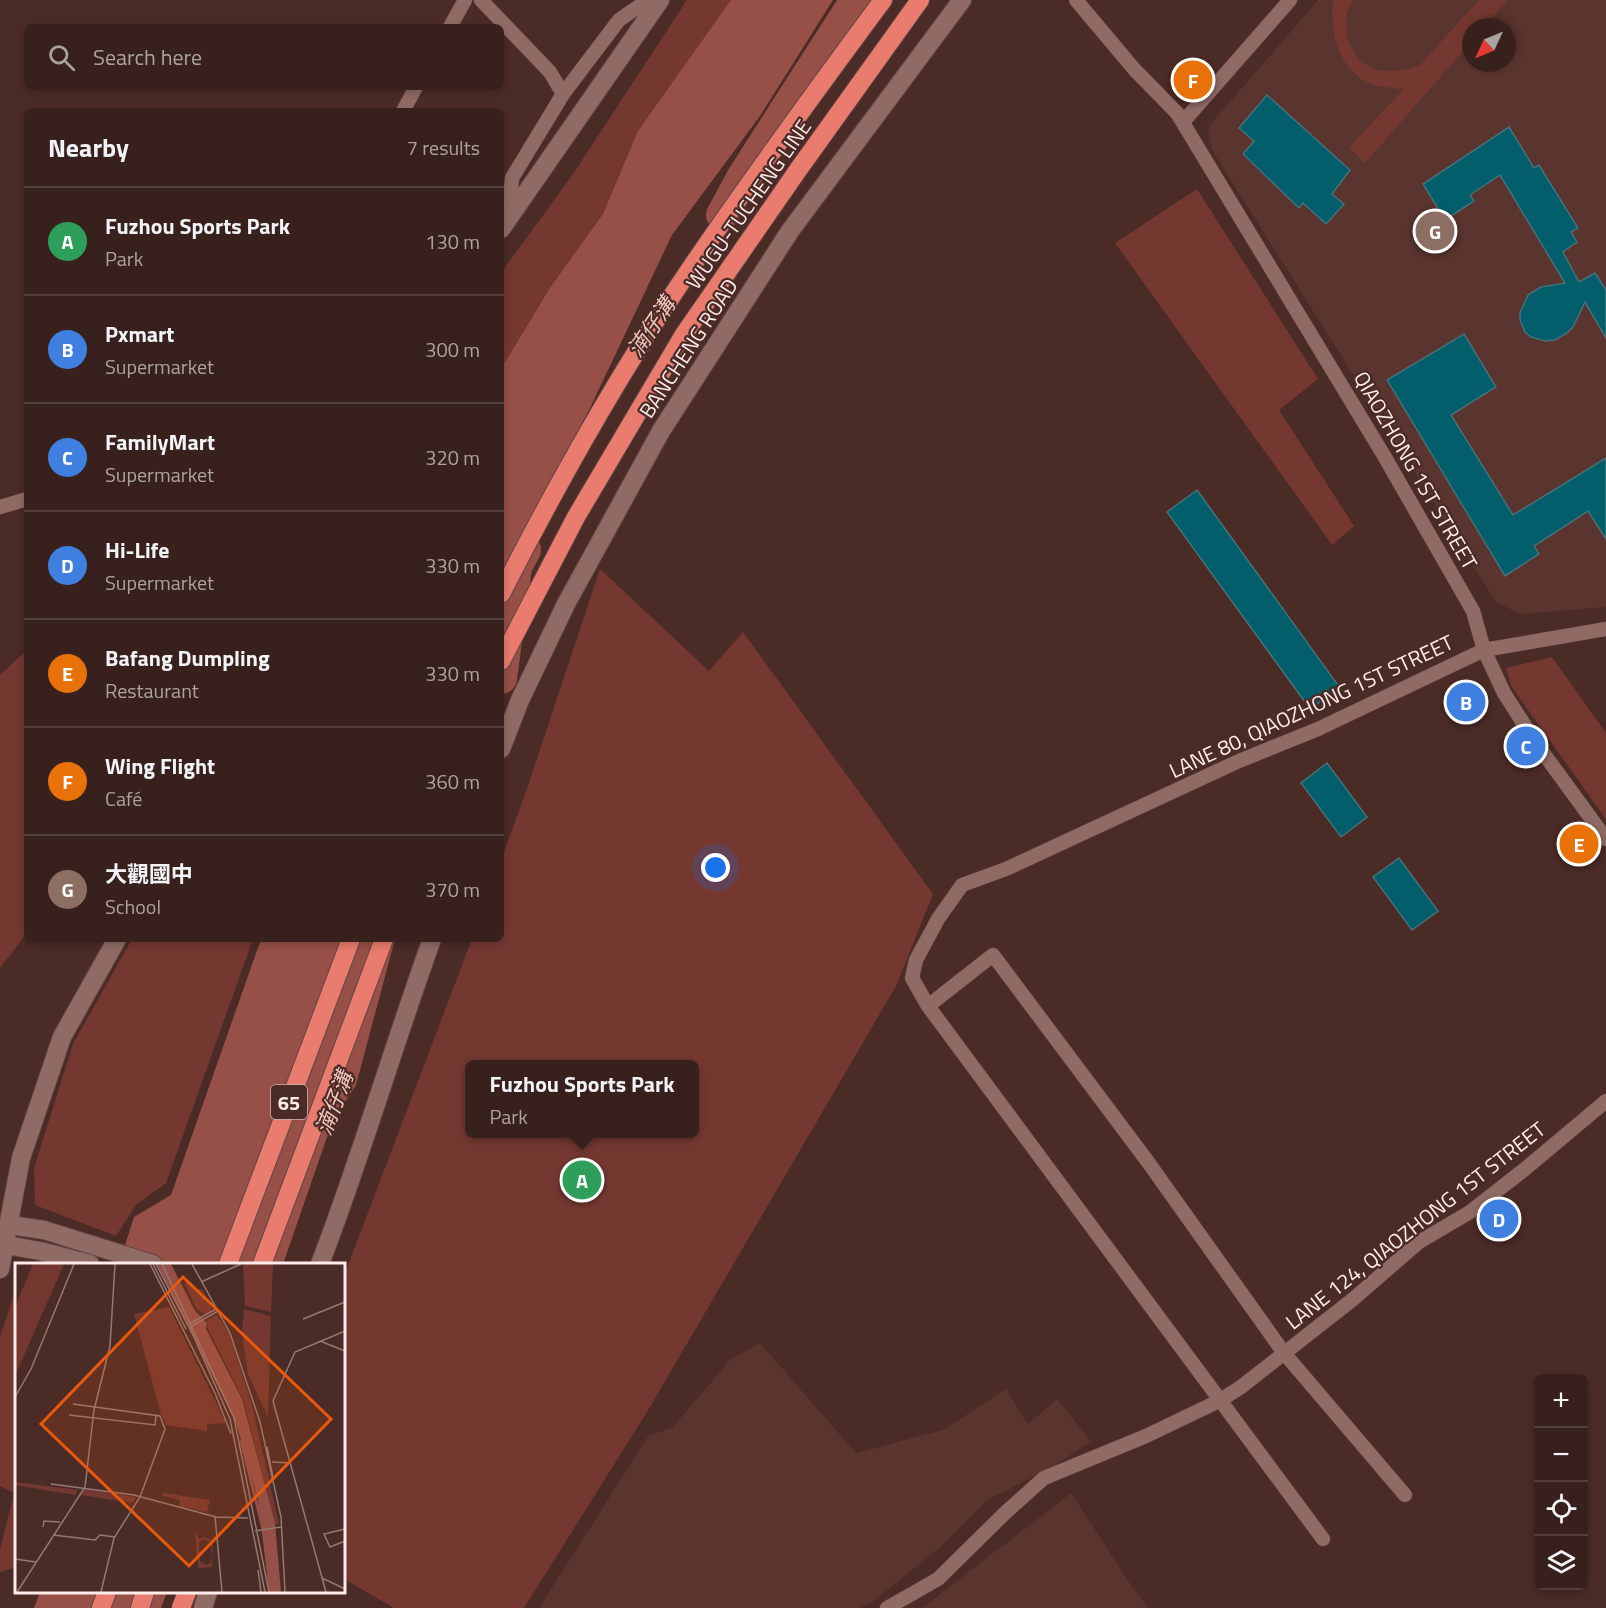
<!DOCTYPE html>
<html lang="en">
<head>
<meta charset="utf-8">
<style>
  body { margin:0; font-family:"Titillium Web","Noto Sans TC",sans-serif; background:#432d29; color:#f1f3f6 }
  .controls { position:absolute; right:18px; bottom:18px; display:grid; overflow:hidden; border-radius:9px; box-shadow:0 3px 9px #0003 }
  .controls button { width:54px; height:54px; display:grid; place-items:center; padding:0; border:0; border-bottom:2px solid #523e3b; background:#38201c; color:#f1f3f6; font:30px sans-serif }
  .compass { position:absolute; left:1462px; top:18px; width:54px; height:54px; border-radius:50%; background:#38201c; box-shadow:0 3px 9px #0003; rotate:226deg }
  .you { position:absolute; left:716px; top:868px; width:21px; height:21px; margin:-15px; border:4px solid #fff; border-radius:50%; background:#1a73e8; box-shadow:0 0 0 9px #1a73e833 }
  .badge { display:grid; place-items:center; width:39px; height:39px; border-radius:50%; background:#55cade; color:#fff; font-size:20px; font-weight:700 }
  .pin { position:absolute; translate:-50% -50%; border:3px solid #fff; box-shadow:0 2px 6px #0006 }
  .popup { position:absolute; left:465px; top:1060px; width:234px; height:78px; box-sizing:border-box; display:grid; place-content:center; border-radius:9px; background:#38201c; filter:drop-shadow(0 2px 4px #0005); font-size:20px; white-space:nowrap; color:#aba3a3 }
  .popup b { font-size:22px; color:#f1f3f6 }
  .popup::after { content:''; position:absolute; left:50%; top:100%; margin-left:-12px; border:12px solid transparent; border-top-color:#38201c }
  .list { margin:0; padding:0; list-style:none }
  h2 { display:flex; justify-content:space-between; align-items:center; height:78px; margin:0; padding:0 24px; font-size:26px }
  h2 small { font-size:20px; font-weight:400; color:#aba3a3 }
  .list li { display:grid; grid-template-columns:39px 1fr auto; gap:18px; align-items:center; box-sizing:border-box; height:108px; padding:0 24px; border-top:2px solid #523e3b }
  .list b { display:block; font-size:22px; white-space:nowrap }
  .list p { margin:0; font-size:20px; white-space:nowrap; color:#aba3a3 }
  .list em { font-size:20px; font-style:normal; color:#aba3a3 }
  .icon { flex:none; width:33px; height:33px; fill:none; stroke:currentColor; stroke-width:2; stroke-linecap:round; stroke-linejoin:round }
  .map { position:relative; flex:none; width:1606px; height:1608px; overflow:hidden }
  .search { position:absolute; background:#38201c; box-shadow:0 3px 9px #0003; left:24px; top:24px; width:480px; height:66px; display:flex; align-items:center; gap:15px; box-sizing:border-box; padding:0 21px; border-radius:9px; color:#aba3a3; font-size:22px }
  .panel { position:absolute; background:#38201c; box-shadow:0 3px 9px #0003; left:24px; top:108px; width:480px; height:834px; border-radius:9px }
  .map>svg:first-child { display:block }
  .built { fill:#5a342e; fill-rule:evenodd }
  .green { fill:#753831; fill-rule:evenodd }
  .water { fill:#965047 }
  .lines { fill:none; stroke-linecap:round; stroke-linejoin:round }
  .river { stroke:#965047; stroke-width:32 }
  .building { fill:#035e6b; stroke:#467179; stroke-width:1.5 }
  .street-casing { stroke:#614644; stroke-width:15 }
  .secondary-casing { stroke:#614644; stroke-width:20 }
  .highway-casing { stroke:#614644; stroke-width:20 }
  .street { stroke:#906b65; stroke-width:14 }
  .secondary { stroke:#906b65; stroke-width:18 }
  .highway { stroke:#e97c6e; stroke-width:18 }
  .labels { text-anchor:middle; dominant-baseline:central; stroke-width:4.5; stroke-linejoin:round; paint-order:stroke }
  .shield { fill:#4b2b26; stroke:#c8b2af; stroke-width:1.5 }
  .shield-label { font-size:20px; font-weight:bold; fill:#feecea }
  .street-label { font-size:21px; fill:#feecea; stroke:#4b2b26 }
  .water-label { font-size:22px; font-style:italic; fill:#f1c6bf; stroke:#4b2b26 }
  .inset-river { fill:none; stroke:#965047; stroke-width:3 }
  .inset-road { fill:none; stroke:#937874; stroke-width:1.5 }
  .view { fill:#e8590c; fill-opacity:0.15; stroke:#e8590c; stroke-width:3 }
  .inset-edge { fill:none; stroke:#feecea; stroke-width:3 }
</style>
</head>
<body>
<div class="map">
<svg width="1606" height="1608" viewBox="0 0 1606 1608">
  <rect width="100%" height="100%" fill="#4b2b26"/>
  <!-- built -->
  <path class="built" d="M1318 0H1606V607L1520 614 1496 602 1213 152 1208 133 1209 126ZM1471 27H1507V63H1471Z
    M760 1343 856 1453 943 1430 1006 1389 1028 1424 1057 1399 1091 1441 1057 1464 986 1501 937 1550 871 1603 860 1608H539L649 1435 672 1428 730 1360Z
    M1071 1493 1129 1582 1148 1608H922Z"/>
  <!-- green -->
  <path class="green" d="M687 0H748L501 384V273L573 174Z
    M1333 0H1354C1339 17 1346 51 1365 64 1382 75 1403 72 1421 64L1479 0H1508L1484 27H1471V42L1365 163 1349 147 1404 89C1391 88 1375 87 1363 80 1336 62 1330 30 1333 0Z
    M1197 189 1318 379 1279 410 1354 526 1332 545 1115 243Z
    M600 569 709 671 743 632 933 894 896 986 647 1412 524 1608H394L344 1579V1276L472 939H501V860L527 789ZM694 1064V1134H470V1064Z
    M27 650V933L0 968V675Z
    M1552 657 1606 733V819L1511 686 1506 668Z
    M132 939H253L166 1183 136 1205 116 1236 35 1205 34 1168 73 1044Z
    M16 1288V1567L0 1572V1550L14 1493 0 1486V1337Z"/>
  <!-- water -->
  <path class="water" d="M731 0H833L760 116 672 235 591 406 535 512 501 630V369L550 288 603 214 638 131Z
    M261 939H395L356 1085 333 1120 283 1264H119L134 1217 171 1195Z
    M40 1592H167L161 1608H34Z"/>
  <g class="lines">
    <!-- river -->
    <path class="river" d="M722 215 742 178 856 0
      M501 678 516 567 525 550"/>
  </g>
  <!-- building -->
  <path class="building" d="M1267 95 1350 170 1332 194 1344 204 1326 224 1303 203 1299 208 1243 154 1254 141 1239 128Z
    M1509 127 1534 168 1539 165 1578 228 1571 232 1577 242 1563 252 1579 282 1595 273 1606 290V338L1585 302 1573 327 1567 333 1555 340 1545 341 1531 337 1525 332 1520 320V313L1528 295 1541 287 1565 283 1500 175 1470 195 1474 201 1445 220 1423 184Z
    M1464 334 1496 387 1451 415 1513 515 1606 458V539L1588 511 1534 546 1539 554 1505 576 1387 380Z
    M1197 490 1340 688 1310 709 1167 512Z
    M1327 763 1367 817 1341 837 1301 783Z
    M1399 858 1438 911 1412 930 1373 877Z"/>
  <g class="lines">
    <!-- street casing -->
    <g class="street-casing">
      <path id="street" d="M481 0 550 72 563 94
        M1076 0 1134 69 1177 113 1383 454 1473 611 1484 650 1504 693 1536 743 1606 839
        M450 27 465 0
        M403 111 416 87
        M1183 122 1290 0
        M508 219 512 178 563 94 619 20 648 0
        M0 507 27 499
        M928 1006 993 955 1148 1162 1284 1353 1405 1495
        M1323 1539 928 1006 912 978 916 960 938 919 962 885 1006 869 1239 761 1318 729 1484 650 1606 629
        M887 1608 938 1579 1005 1513 1044 1478 1146 1436 1219 1401 1241 1387 1352 1300 1419 1242 1470 1212 1525 1169 1606 1101"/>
    </g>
    <!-- secondary casing -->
    <g class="secondary-casing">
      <path id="secondary" d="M501 229 660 0
        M501 749 520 700 566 604 661 431 790 231 962 0
        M10 1225 44 1230 153 1264
        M6 1245 40 1251 90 1264
        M320 1264C361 1157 393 1047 432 939
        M0 1269 21 1158 62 1037 117 939
        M203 1608 208 1592"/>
    </g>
    <!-- highway casing -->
    <g class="highway-casing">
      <path id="highway" d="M501 594C557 484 621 370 690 269 752 178 817 89 883 0
        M501 661 576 517 683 336 798 170 920 0
        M228 1264 351 939
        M262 1264 384 939
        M101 1608 107 1592
        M140 1608 145 1592
        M181 1608 187 1592"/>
    </g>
    <!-- street -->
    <use href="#street" class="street"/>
    <!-- secondary -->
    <use href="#secondary" class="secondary"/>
    <!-- highway -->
    <use href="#highway" class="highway"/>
  </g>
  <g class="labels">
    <!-- shield labels -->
    <rect class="shield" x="271" y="1085" width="36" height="34" rx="4.5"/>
    <g class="shield-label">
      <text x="289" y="1102">65</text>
    </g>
    <!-- street labels -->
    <g class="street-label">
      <text transform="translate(748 204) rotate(-55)">WUGU-TUCHENG LINE</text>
      <text transform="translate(688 348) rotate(-57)">BANCHENG ROAD</text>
      <text transform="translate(1416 470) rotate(60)">QIAOZHONG 1ST STREET</text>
      <text transform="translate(1311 706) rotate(-25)">LANE 80, QIAOZHONG 1ST STREET</text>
      <text transform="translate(1415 1225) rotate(-38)">LANE 124, QIAOZHONG 1ST STREET</text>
    </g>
    <!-- water labels -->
    <g class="water-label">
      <text transform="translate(651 327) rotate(-56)">湳仔溝</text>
      <text transform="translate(334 1103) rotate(-69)">湳仔溝</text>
    </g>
  </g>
  <!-- overview -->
  <g transform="translate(15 1263)">
    <rect width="330" height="330" fill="#4b2b26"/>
    <path d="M18 1H49L0 113V44ZM228 1H258L256 49 230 43ZM172 16 178 25 188 27 197 46 195 49 190 51 181 45 170 21ZM154 44 211 160 192 161V168L151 162 146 151 119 51ZM229 46 256 53 253 154 233 111 227 70ZM202 52 214 70 237 142 264 261H260L228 136 193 66 192 57ZM0 219 63 227 60 232 0 222ZM70 226 119 234 121 235 118 240 66 232ZM148 230 195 237 192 249 164 243 165 237 148 233ZM180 267 184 276 190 274 198 278 197 304 183 305ZM188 276 196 279 197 297 192 302 185 298 184 280Z" fill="#753831" fill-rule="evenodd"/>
    <path d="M142 1H156L180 48 192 60 191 66 227 136 260 260 266 329H254L243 236 221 160Z" fill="#965047"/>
    <path class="inset-river" d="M226 177 248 266M252 291 256 322"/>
    <path class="inset-road" d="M135 1 200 130 216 171M138 1 171 66M141 1 179 74 215 156 250 329M147 1 219 155 254 329M177 1 215 70 245 159 266 254 270 329M186 19 226 1M288 56 330 39M174 61 201 46M175 64 203 48M305 78 330 88M0 134 16 106 59 1M58 141 145 153 150 166 125 234 99 275 86 329M54 152 140 162 141 152M252 184 258 215M257 199 275 200M36 221 119 232 201 254 233 255M200 253 207 329M28 264 29 258 45 259M240 268 266 264M38 272 80 277 85 272 100 274M330 278 315 284 309 271 330 266M0 296 21 299M243 307 246 329M307 315 330 326M2 329 70 224 79 147 95 83 100 1M311 329 258 138 280 89 330 68"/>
    <path class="view" d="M168 14 316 156 174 303 26 161Z"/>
    <rect width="330" height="330" class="inset-edge"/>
  </g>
</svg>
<div class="controls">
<button>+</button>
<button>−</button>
<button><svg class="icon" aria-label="locate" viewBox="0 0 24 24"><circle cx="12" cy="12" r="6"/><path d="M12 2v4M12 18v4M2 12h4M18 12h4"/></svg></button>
<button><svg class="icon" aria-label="layers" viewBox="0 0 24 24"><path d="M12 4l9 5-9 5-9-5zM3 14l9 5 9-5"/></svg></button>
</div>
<svg class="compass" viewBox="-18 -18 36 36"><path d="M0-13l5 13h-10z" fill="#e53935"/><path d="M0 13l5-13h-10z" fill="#aba3a3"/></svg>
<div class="you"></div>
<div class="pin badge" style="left:582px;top:1180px;background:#2e9e5b">A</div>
<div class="popup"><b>Fuzhou Sports Park</b>Park</div>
<div class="pin badge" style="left:1466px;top:702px;background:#3f7fe0">B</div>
<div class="pin badge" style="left:1526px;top:746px;background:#3f7fe0">C</div>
<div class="pin badge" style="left:1499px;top:1219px;background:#3f7fe0">D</div>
<div class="pin badge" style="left:1579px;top:844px;background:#e8710a">E</div>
<div class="pin badge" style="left:1193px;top:80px;background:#e8710a">F</div>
<div class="pin badge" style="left:1435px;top:231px;background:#8d6e63">G</div>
<div class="search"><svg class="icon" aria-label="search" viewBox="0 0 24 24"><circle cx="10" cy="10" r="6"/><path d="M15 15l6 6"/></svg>Search here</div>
<section class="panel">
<h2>Nearby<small>7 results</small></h2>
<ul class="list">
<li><span class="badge" style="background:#2e9e5b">A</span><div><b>Fuzhou Sports Park</b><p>Park</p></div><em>130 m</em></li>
<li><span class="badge" style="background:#3f7fe0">B</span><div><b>Pxmart</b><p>Supermarket</p></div><em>300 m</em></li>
<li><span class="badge" style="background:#3f7fe0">C</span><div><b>FamilyMart</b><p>Supermarket</p></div><em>320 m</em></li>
<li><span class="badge" style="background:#3f7fe0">D</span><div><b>Hi-Life</b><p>Supermarket</p></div><em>330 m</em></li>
<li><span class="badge" style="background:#e8710a">E</span><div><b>Bafang Dumpling</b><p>Restaurant</p></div><em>330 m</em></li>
<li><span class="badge" style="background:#e8710a">F</span><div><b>Wing Flight</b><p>Café</p></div><em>360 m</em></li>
<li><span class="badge" style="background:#8d6e63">G</span><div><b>大觀國中</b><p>School</p></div><em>370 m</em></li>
</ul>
</section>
</div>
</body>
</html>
